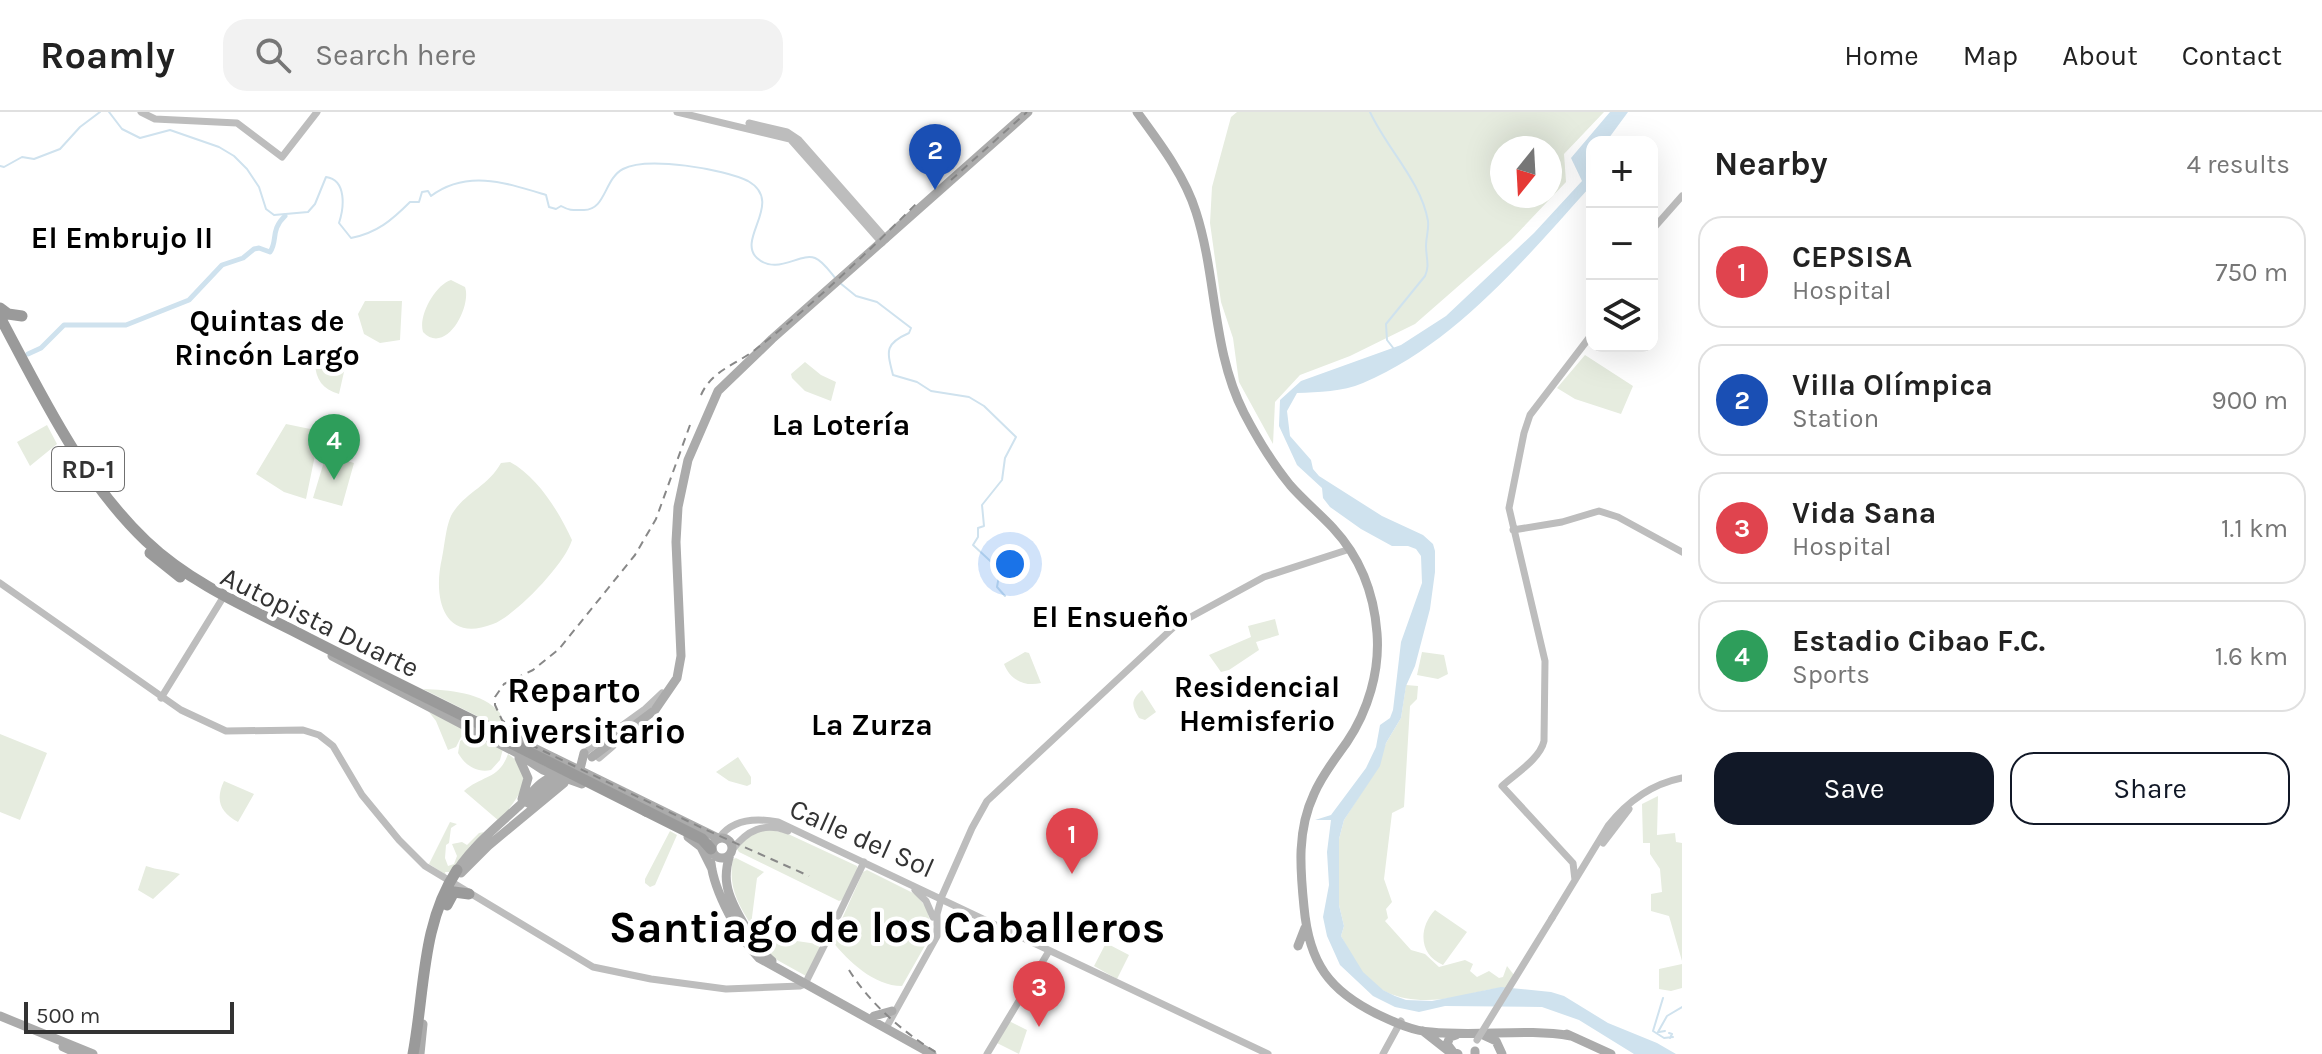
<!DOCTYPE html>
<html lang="en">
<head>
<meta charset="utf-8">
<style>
  body { margin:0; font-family:Karla,sans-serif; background:#f2f2f2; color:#222 }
  .controls { position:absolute; right:24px; top:24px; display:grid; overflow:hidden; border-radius:16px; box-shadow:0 8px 32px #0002 }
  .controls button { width:72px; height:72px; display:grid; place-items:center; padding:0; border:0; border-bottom:2px solid #e0e0e0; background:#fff; color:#222; font:40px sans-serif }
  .compass { position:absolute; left:1490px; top:24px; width:72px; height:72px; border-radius:50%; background:#fff; box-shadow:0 8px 32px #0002; rotate:198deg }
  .scale { position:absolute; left:24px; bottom:20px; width:210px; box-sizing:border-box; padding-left:8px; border:4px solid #333; border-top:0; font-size:22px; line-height:28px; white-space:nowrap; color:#333; -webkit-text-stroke:6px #fff; paint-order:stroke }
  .you { position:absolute; left:1010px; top:452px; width:28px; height:28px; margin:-20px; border:6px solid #fff; border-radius:50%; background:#1a73e8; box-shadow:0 0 0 12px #1a73e833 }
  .badge { display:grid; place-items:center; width:52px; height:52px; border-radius:50%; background:#111827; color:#fff; font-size:26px; font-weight:700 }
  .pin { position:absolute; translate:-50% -66px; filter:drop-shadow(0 2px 4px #0008) }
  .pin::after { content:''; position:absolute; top:42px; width:28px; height:24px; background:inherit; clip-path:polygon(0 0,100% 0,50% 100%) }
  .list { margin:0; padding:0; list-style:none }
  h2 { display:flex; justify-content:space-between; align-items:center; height:104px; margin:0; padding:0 32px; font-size:34px }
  h2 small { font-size:26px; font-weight:400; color:#767676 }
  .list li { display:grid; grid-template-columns:52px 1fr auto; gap:24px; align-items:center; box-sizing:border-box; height:112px; margin:0 16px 16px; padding:0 16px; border:2px solid #e0e0e0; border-radius:24px }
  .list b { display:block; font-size:30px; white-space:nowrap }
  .list p { margin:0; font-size:26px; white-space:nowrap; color:#767676 }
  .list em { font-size:26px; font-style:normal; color:#767676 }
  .actions { display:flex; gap:16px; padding:24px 32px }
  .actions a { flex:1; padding:18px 0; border:2px solid #111827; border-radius:24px; text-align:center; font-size:28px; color:#111827 }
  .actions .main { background:#111827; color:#fff }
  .icon { flex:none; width:44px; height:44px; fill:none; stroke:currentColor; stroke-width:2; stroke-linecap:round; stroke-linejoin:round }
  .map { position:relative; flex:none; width:1682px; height:942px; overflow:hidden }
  header { display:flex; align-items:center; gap:48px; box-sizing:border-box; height:112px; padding:0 40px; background:#fff; border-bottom:2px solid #e0e0e0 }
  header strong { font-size:38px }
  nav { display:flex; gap:44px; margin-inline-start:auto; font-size:28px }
  .search { width:560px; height:72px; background:#f2f2f2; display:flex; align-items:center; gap:20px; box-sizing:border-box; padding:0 28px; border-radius:24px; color:#767676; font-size:30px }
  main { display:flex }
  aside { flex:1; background:#fff }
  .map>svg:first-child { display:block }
  .green { fill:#e6ecdf; fill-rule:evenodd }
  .water { fill:#cfe2ee }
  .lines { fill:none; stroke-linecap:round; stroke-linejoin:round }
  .stream { stroke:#cfe2ee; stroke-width:2 }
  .river { stroke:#cfe2ee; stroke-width:5 }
  .secondary { stroke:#bdbdbd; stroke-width:7 }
  .primary { stroke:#ababab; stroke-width:9 }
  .highway { stroke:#9a9a9a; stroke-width:11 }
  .rail { stroke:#888; stroke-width:2; stroke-dasharray:8 6; stroke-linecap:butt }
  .secondary-bridge { stroke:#bdbdbd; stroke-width:7 }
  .highway-bridge { stroke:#9a9a9a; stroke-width:11 }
  .labels { text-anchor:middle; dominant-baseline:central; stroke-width:8; stroke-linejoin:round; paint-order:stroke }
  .shield { fill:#fff; stroke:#707070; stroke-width:2 }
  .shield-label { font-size:26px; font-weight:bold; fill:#333 }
  .street-label { font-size:28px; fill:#333; stroke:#fff }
  .neighbourhood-label { font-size:30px; font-weight:bold; fill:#000; stroke:#fff }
  .district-label { font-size:36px; font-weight:bold; fill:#000; stroke:#fff }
  .town-label { font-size:44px; font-weight:bold; fill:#000; stroke:#fff }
</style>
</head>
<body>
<header>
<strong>Roamly</strong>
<div class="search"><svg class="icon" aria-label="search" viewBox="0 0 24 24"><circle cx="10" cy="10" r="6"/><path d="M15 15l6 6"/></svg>Search here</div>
<nav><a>Home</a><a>Map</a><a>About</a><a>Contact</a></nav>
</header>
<main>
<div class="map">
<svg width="1682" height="942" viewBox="0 0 1682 942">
  <rect width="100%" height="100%" fill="#fff"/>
  <!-- green -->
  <path class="green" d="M1237 0H1604L1564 42 1566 70 1511 128 1415 212 1350 244 1300 263 1275 290 1273 332 1239 270 1233 226 1221 190 1210 111 1212 75 1231 5ZM1550 36V84H1502V36Z
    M451 168 465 175C472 194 446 244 423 220 418 204 435 173 451 168Z
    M365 189H402L400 228 380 231 364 222 358 202Z
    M1585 243 1633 274 1621 302 1575 287 1557 276Z
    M316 244 346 251 339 282C320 277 313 263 316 244Z
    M805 250 821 263 836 270 831 289 805 279 792 266 791 262Z
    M286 312 320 319 306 387 284 380 256 362Z
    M47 313 57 332 30 354 17 330Z
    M326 343 354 351 342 394 313 386Z
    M510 350C538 365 559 400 572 428 565 452 516 503 493 512 442 532 433 484 442 446 445 433 446 409 454 399 467 380 488 374 501 351Z
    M1275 507 1279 523 1256 530 1259 538 1229 558 1221 560 1209 543 1251 525 1248 514Z
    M1025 540 1029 541 1041 571C1025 575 1010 568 1004 552Z
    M1422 540 1444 543 1448 562 1438 567 1417 563Z
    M1406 573 1418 574 1417 587 1410 594 1404 695 1392 701 1384 767 1392 790 1386 797 1388 806 1385 809 1411 838 1425 842 1439 855 1465 848 1473 852 1470 859 1477 865 1489 859 1499 866 1503 865 1507 854 1514 863 1506 876C1488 876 1474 882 1456 885 1418 892 1379 889 1356 852 1351 843 1346 833 1341 824L1344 814 1339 793V727L1344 708 1371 666 1386 631 1401 606Z
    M423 577C448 578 483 580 500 601L503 617Z
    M1142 578 1156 600 1145 608 1139 606C1131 593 1131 588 1142 578Z
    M429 600 474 622 461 625 456 635 448 638 436 609Z
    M0 622 47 641 20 708 0 700Z
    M476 623 503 637 500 648 491 658C476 661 465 653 458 641L460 629 468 624Z
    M508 642C540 663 516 688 499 709L464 679C482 663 499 668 508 642Z
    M738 645 751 665V672L747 674 729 669 716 660Z
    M224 669 254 682 238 710C220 700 215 688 224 669Z
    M1658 684 1657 723 1675 721 1676 730 1682 731V849L1669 804 1651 799V782L1662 780 1660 757 1650 742V731H1643L1642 692Z
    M450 710 457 712 451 716 449 731 446 733 445 746 448 754 454 752 457 744 452 732 462 730 467 733 479 721 484 720 470 734 452 760H445L446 763 429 752Z
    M764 717 786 721 857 754 858 758 844 787 839 789 739 740 737 737 742 729Z
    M670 719 677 723 655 773 650 775 645 771V767Z
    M736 746 764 760 757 766 751 813C737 790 728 774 733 747Z
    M146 754C157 758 169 758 180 762L153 787 138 778Z
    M867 758 915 782 926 795 931 813V823L902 874C874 874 848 849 832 829L863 760Z
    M1435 798 1467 820 1443 853C1419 843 1418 816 1435 798Z
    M754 820 763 824 817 832 820 836 806 864 770 844Z
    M1106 831 1129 843 1117 867 1094 854Z
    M1682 852V876L1671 879 1659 877V857Z
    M1009 909 1027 918 1019 942 997 931Z"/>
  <!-- water -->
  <path class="water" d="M1610 0H1628L1606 30H1592V64L1589 76C1523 149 1455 232 1363 271 1342 280 1319 280 1297 281L1287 299 1290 324 1311 348 1313 357 1319 364 1382 404 1423 423 1433 432 1435 439V460L1430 497 1415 554 1406 574 1401 606 1386 631 1380 654 1344 708 1339 727V793L1344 814 1341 824 1363 860 1383 878 1395 884 1406 888 1432 889 1501 875 1551 880 1564 884 1608 911 1657 931 1676 942H1634L1579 908 1542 895 1445 894 1419 900 1395 895 1373 884 1340 853 1327 824 1323 805 1329 773 1327 740 1331 708H1315L1331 703 1366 656 1376 635 1380 613 1390 606 1393 598 1401 530 1422 471 1421 444 1416 437 1408 434H1392L1361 417 1330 395 1323 386 1322 376 1297 353 1279 314 1280 288 1301 269 1401 233 1446 204 1534 121 1582 69 1571 46Z"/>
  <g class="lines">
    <!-- stream -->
    <path class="stream" d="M109 0 122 17 140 26 170 18 219 35 234 44 247 57 259 75 266 97 274 103 308 100 315 92 326 65C347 68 344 96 339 111L351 126C377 121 392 108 410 90H419L422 80 428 79 431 84C467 57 507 71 546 83L549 95 556 97 561 94C570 99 574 98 584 98 606 98 604 67 623 57 647 44 724 57 748 69 785 90 736 127 757 146 777 164 800 140 815 146 823 149 830 160 836 167
      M1370 0C1387 37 1421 69 1428 109 1429 118 1426 125 1426 134 1426 146 1430 153 1425 164L1386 212 1387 228 1394 237
      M0 54 4 55 22 45 34 47 60 37 80 15 100 0
      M840 171 856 184 877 190 911 216 909 221C884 232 887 239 893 263L917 270 931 279 969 285 984 294 1016 325 1005 346 1002 368 982 393 984 414 978 416V425L973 433 1000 458 997 475 1005 484
      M1663 886 1653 919 1664 926 1673 925
      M1658 920 1667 904 1682 895
      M1659 920 1665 919
      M1669 921 1672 922 1670 926"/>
    <!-- river -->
    <path class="river" d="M28 242 41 236 64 213H126L189 188 222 153 243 146 254 137 259 136 270 140C278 129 270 118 285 104"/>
    <!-- secondary -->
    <path class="secondary" d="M141 0 155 7 237 11 282 45 317 0
      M677 0 790 27 882 131
      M749 11 787 20 799 28 886 127
      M1652 118 1682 84
      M1513 418 1562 410 1599 399 1618 405 1682 440
      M0 471 181 598 226 619 303 618 319 623 333 634 362 683 399 728 425 754 593 855 651 867 726 877 800 874 805 872 825 832
      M161 586 224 484
      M584 641 645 597 662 581
      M599 646 613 634
      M719 726C733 706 757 706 778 710L1268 942
      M1603 731 1629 697
      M732 738C747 718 764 710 788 719
      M1575 768 1573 751 1502 674C1515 662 1540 647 1544 629L1545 549 1509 396 1524 321 1530 303 1592 222
      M915 778 926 789 933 805
      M838 804 864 750
      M1552 806 1608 714C1627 690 1652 672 1682 666
      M886 916 937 824V802L942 784 972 716 987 689 1176 513 1264 465 1350 437
      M987 942 1049 839
      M1383 942 1401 909"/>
    <!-- primary -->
    <path class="primary" d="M1137 0C1159 30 1185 64 1196 100 1217 165 1212 239 1244 301 1257 326 1272 351 1290 373 1303 388 1319 401 1333 416 1360 445 1374 481 1377 521 1380 559 1368 599 1347 630 1335 647 1322 663 1314 682 1297 718 1300 756 1304 795 1309 851 1329 879 1379 903 1396 911 1413 919 1431 920 1478 925 1525 916 1571 924
      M332 544 517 641 543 658 582 672
      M479 609 718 726
      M592 645 655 598 677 566 681 544 676 430 678 395 688 348 718 279 772 227 1028 0
      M519 646 528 666 522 687
      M579 661 584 641
      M528 691 559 666
      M688 725 701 735 712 757
      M712 736a10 10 0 1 1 20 0a10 10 0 1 1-20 0Z
      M730 742C727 752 725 763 727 773 730 793 757 837 772 849
      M711 751C714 779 739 826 759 846L932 942
      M457 758C475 732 496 715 519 694 533 681 538 669 557 663
      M461 761 488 734 564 671 567 664
      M1298 834 1305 816
      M0 904 93 942
      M874 904 892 899
      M1423 919 1451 941
      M1567 922 1611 942
      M1456 923 1450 925 1447 932 1453 940 1458 942
      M1483 923 1496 929 1502 942
      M63 935 79 942
      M1475 939V942
      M420 942 423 912"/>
    <!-- highway -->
    <path class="highway" d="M0 196 8 202 22 204
      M0 205C41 282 82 368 146 429 189 470 244 494 296 520 358 552 420 582 482 613
      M150 441 180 465
      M646 699 702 727 711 737
      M447 793 454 780 469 782
      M413 942C425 879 421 813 457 758"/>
    <!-- rail -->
    <path class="rail" d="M951 68 1027 0
      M701 283C712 258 736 253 756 237 814 192 868 140 919 89
      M690 313 656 407 635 443 559 537 533 558 504 572 495 585V593L502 608 531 633 702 716 809 764
      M849 858C870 892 905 922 939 942"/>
    <!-- secondary-bridge -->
    <path class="secondary-bridge" d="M1477 928 1552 806"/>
    <!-- highway-bridge -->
    <path class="highway-bridge" d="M481 616 646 699"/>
  </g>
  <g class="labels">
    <!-- shield labels -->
    <rect class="shield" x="52" y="335" width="72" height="44" rx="6"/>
    <g class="shield-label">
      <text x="88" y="357">RD-1</text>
    </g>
    <!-- street labels -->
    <g class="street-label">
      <text transform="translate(320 510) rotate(26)">Autopista Duarte</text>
      <text transform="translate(862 726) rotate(24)">Calle del Sol</text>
    </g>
    <!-- neighbourhood labels -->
    <g class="neighbourhood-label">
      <text x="122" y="126">El Embrujo II</text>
      <text x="267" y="209">Quintas de<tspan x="267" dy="34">Rincón Largo</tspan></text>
      <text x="841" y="313">La Lotería</text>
      <text x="1110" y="505">El Ensueño</text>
      <text x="1257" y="575">Residencial<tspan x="1257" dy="34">Hemisferio</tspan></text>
      <text x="872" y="613">La Zurza</text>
    </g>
    <!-- district labels -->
    <g class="district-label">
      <text x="574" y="578">Reparto<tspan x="574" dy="41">Universitario</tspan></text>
    </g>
    <!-- town labels -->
    <g class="town-label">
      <text x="887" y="815">Santiago de los Caballeros</text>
    </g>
  </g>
</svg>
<div class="controls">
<button>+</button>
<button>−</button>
<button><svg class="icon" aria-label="layers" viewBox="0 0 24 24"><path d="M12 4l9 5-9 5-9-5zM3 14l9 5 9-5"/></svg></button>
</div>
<svg class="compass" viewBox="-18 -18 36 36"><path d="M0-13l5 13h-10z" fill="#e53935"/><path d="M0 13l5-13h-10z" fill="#767676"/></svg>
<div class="scale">500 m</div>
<div class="you"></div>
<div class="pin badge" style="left:1072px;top:762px;background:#e0444e">1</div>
<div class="pin badge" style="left:935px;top:78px;background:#1a4fb4">2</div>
<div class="pin badge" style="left:1039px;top:915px;background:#e0444e">3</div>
<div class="pin badge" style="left:334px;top:368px;background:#2e9e5b">4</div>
</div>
<aside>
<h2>Nearby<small>4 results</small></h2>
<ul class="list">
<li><span class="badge" style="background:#e0444e">1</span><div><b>CEPSISA</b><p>Hospital</p></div><em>750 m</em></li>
<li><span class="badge" style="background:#1a4fb4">2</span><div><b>Villa Olímpica</b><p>Station</p></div><em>900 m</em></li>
<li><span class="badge" style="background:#e0444e">3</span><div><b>Vida Sana</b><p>Hospital</p></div><em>1.1 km</em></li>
<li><span class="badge" style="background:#2e9e5b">4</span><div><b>Estadio Cibao F.C.</b><p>Sports</p></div><em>1.6 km</em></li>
</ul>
<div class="actions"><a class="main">Save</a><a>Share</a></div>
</aside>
</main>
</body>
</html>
